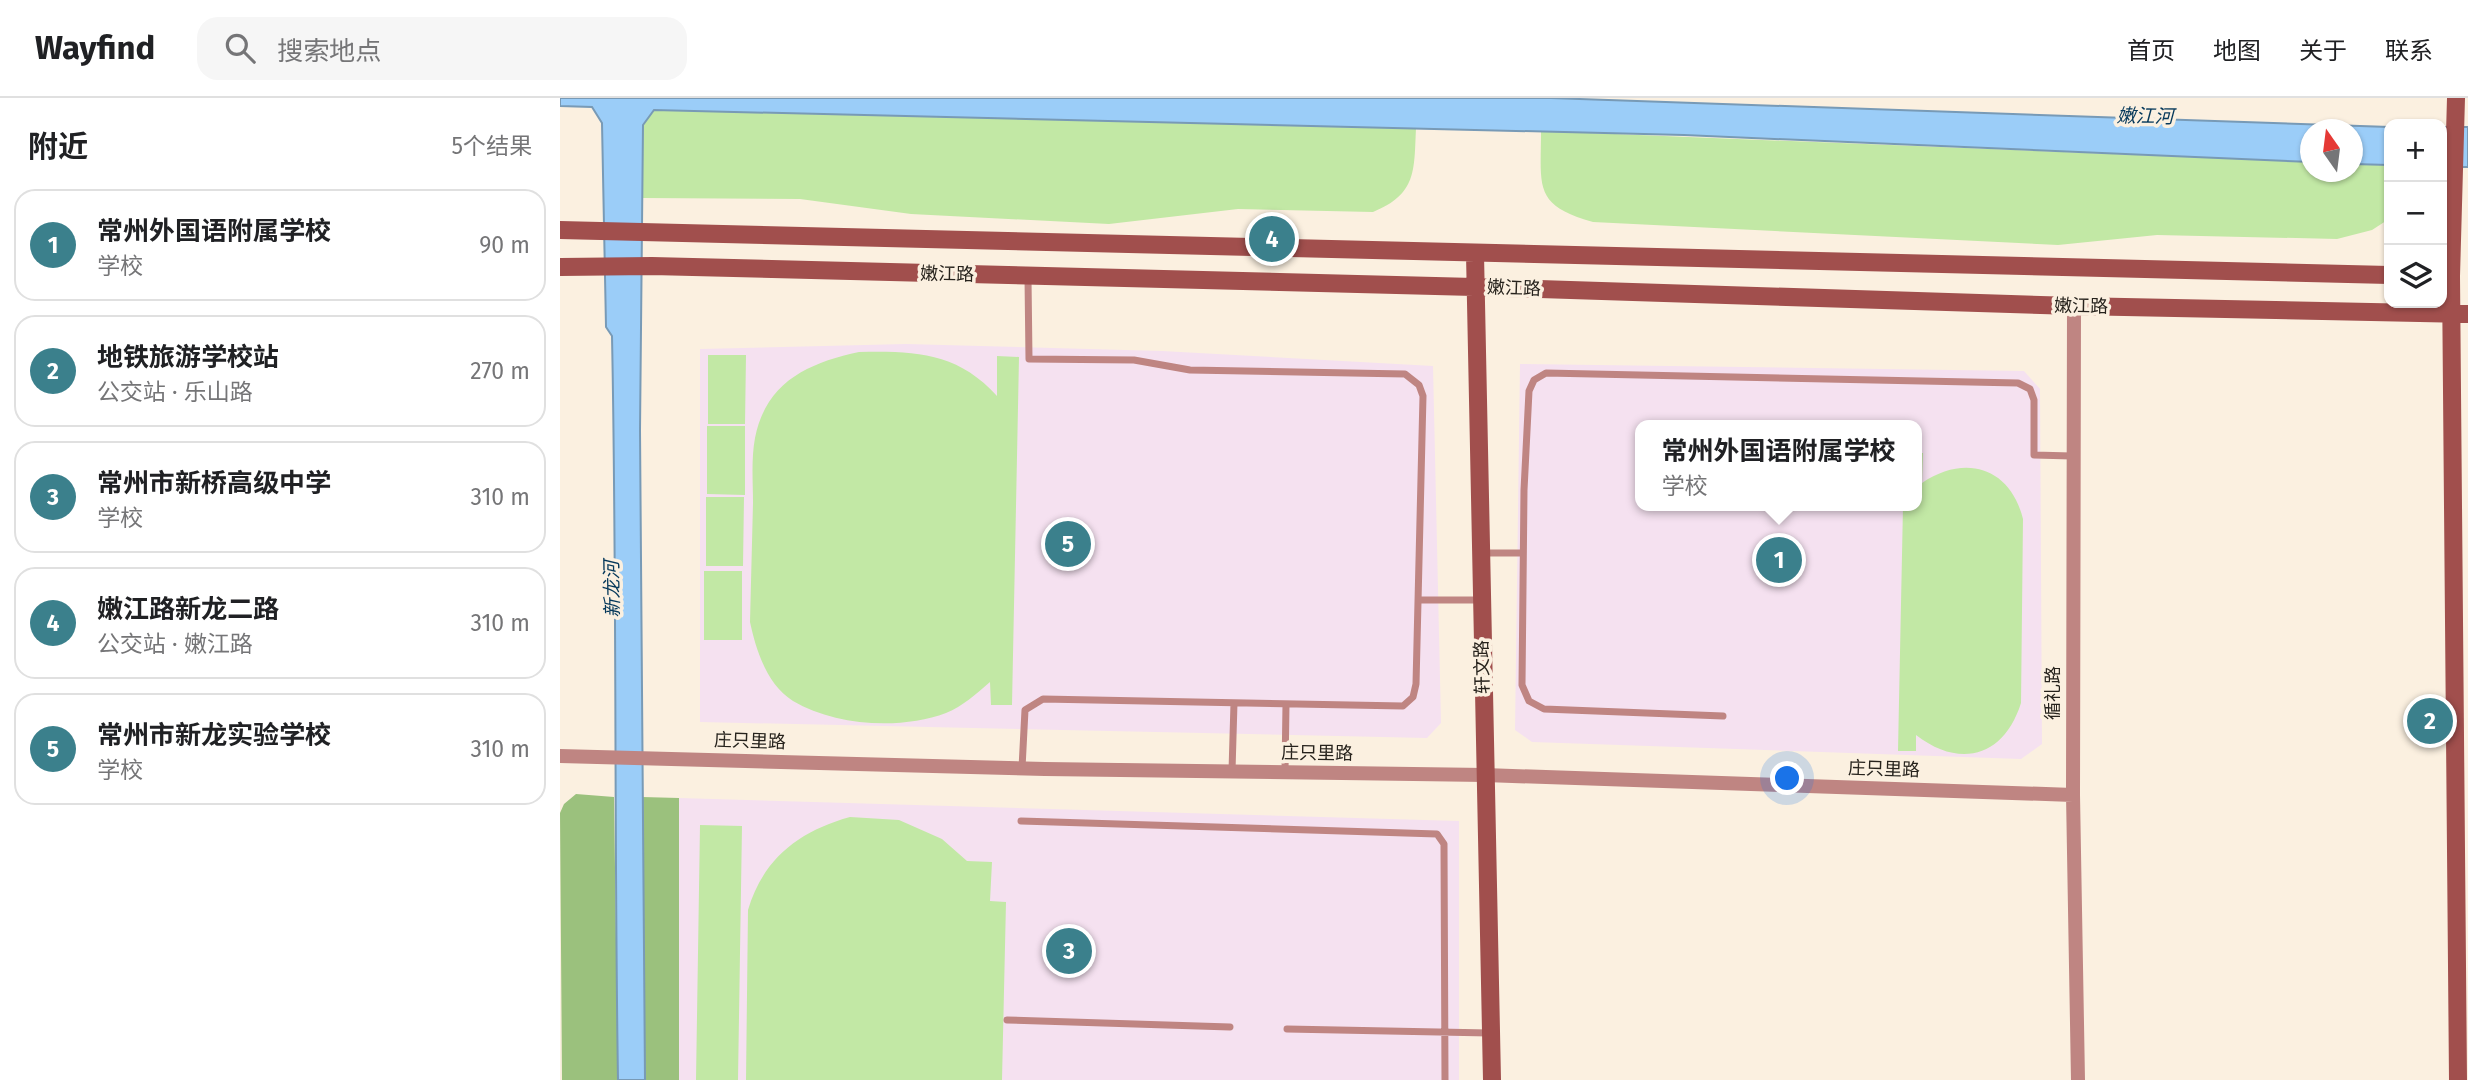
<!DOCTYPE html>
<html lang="zh">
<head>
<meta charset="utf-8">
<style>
  body { margin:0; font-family:"Fira Sans","Noto Sans SC",sans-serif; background:#f6f6f6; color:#202124 }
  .controls { position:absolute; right:21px; top:21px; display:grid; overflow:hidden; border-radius:14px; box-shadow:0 2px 5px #0004 }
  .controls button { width:63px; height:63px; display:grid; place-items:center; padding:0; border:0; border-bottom:2px solid #e0e0e0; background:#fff; color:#202124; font:35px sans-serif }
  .compass { position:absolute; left:1740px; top:21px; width:63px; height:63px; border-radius:50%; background:#fff; box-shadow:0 2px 5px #0004; rotate:346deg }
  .you { position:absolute; left:1228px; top:681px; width:24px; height:24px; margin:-18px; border:5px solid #fff; border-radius:50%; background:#1a73e8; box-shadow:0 0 0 10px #1a73e833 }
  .badge { display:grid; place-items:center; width:46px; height:46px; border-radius:50%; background:#3b808c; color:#fff; font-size:23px; font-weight:700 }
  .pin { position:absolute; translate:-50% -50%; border:4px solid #fff; box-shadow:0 2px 7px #0006 }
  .popup { position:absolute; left:1075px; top:322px; width:287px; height:91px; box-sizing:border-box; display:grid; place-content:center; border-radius:14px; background:#fff; filter:drop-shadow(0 2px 5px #0005); font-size:23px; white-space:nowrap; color:#757577 }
  .popup b { font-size:26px; color:#202124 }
  .popup::after { content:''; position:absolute; left:50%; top:100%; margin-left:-14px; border:14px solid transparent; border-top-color:#fff }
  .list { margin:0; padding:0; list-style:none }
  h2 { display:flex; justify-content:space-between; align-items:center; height:91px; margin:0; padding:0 28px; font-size:30px }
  h2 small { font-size:23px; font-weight:400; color:#757577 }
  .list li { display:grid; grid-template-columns:46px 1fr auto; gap:21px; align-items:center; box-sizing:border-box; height:112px; margin:0 14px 14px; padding:0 14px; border:2px solid #e0e0e0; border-radius:21px }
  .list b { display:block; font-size:26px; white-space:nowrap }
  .list p { margin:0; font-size:23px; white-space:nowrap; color:#757577 }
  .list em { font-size:23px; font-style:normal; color:#757577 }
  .icon { flex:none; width:38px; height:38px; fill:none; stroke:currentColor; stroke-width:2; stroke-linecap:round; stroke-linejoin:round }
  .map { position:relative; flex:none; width:1908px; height:982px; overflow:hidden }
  header { display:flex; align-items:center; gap:42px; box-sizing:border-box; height:98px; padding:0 35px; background:#fff; border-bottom:2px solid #e0e0e0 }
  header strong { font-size:33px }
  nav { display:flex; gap:38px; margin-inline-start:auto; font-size:24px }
  .search { width:490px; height:63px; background:#f6f6f6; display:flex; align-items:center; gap:18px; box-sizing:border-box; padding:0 24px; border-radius:21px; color:#757577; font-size:26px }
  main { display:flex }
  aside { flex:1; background:#fff }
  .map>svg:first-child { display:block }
  .education { fill:#f5e1f0; fill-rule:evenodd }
  .green { fill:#c2e8a5 }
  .forest { fill:#9bc17d }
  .water { fill:#9bcdf8; stroke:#789ab6; stroke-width:2 }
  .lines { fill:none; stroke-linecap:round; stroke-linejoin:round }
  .lane { stroke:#bf8582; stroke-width:7 }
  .street { stroke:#bf8582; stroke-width:14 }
  .secondary { stroke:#a14f4d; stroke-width:18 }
  .labels { text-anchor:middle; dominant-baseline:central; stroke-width:7; stroke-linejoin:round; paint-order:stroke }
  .street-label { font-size:18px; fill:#26221c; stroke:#fbf0e0 }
  .water-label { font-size:19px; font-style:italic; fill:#05385a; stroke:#fbf0e0 }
</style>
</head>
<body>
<header>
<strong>Wayfind</strong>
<div class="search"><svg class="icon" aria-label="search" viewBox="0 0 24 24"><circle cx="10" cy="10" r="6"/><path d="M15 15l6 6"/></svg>搜索地点</div>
<nav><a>首页</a><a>地图</a><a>关于</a><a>联系</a></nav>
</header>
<main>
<aside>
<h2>附近<small>5个结果</small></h2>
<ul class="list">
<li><span class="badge">1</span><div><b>常州外国语附属学校</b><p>学校</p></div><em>90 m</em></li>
<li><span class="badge">2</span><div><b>地铁旅游学校站</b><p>公交站 · 乐山路</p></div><em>270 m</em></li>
<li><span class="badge">3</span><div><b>常州市新桥高级中学</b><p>学校</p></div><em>310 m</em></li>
<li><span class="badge">4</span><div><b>嫩江路新龙二路</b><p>公交站 · 嫩江路</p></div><em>310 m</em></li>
<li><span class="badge">5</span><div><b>常州市新龙实验学校</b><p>学校</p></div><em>310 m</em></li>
</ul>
</aside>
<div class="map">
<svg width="1908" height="982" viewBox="0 0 1908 982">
  <rect width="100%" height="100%" fill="#fbf0e0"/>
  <!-- education -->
  <path class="education" d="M346 246 602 253 873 268 881 625 867 640 140 624V251Z
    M960 266 1464 273 1480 291 1482 646 1461 661 972 644 955 632ZM1081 327H1357V408H1081Z
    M119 700 899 723V982H119Z"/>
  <!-- green -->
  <path class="green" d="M94 12 856 30C854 73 857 96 813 114L678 111 549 126 351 116 240 101 83 100V27Z
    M981 33 1750 64V74H1792L1793 66 1829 67V121L1812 132 1777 141 1597 137 1498 147 1033 124C973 107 981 89 981 33Z
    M299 254C355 253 397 254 437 298V258L459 259 452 607H431L430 584C416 596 403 608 386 615 341 632 275 628 233 603 207 587 196 552 190 524 191 484 192 445 193 405 193 385 191 361 195 340 206 284 248 265 299 254Z
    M148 257H186L185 326H148Z
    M147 328H185V397L147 396Z
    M1357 355H1363L1362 385C1405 356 1450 369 1463 421L1461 605C1444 659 1400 671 1356 637V653H1338L1343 408H1357Z
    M146 399H184L183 468H146Z
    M144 473H182V542H144Z
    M290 719 339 722 382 741 407 763 432 764 430 803 446 804 442 982H186L188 812C203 761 239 733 290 719Z
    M140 727 182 728 178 982H136Z"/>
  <!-- forest -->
  <path class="forest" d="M16 696 54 699 58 982H2L0 715 4 706Z
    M82 699 119 700V982H85Z"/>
  <!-- water -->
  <path class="water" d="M0 0H991L1829 29V67L1793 66 1792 32H1750V64L1124 37 94 12 83 27 80 332 85 982H58C54 734 57 486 52 238L46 229 42 25 32 9 0 8Z
    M1882 29H1908V69H1882Z"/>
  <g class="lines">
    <!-- lane -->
    <path class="lane" d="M922 455H963
      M858 502H920
      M1163 618 984 611 969 603 962 587 964 392 969 293 974 282 986 275 1458 285 1470 291 1474 302V357L1512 358
      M462 670 465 612 483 601 843 608 853 599 856 586 863 298 859 287 845 276 630 272 574 262 469 261 468 180
      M672 673 674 605
      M725 674 726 606
      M461 723 877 736 884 746 885 982
      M447 922 670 929
      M727 931 929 935"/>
    <!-- street -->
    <path class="street" d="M1514 208 1513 697 1518 982
      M0 658 485 671 925 677 1513 697"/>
    <!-- secondary -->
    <path class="secondary" d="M1896 0 1891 178 1898 982
      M0 132 1829 177
      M915 156 932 982
      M0 169 92 168 914 189 1514 208 1908 216"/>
  </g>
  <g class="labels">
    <!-- street labels -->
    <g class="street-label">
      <text transform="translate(387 176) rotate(1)">嫩江路</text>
      <text transform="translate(954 190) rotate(2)">嫩江路</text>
      <text transform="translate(1521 208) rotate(1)">嫩江路</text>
      <text transform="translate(922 569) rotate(-91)">轩文路</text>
      <text transform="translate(1493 595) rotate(-90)">循礼路</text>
      <text transform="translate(190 643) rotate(2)">庄只里路</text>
      <text transform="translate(757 655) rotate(1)">庄只里路</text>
      <text transform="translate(1324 671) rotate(2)">庄只里路</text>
    </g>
    <!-- water labels -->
    <g class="water-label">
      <text transform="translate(1585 18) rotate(1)">嫩江河</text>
      <text transform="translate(52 491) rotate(-91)">新龙河</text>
    </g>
  </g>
</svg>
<div class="controls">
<button>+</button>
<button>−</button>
<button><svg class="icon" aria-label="layers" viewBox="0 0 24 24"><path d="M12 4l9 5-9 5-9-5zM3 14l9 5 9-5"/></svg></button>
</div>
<svg class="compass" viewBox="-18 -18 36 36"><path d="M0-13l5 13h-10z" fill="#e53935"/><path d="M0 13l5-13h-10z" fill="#757577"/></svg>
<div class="you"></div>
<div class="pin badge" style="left:1219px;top:462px">1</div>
<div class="popup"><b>常州外国语附属学校</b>学校</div>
<div class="pin badge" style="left:1870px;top:623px">2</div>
<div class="pin badge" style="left:509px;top:853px">3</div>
<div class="pin badge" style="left:712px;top:141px">4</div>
<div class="pin badge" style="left:508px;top:446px">5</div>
</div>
</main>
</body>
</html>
